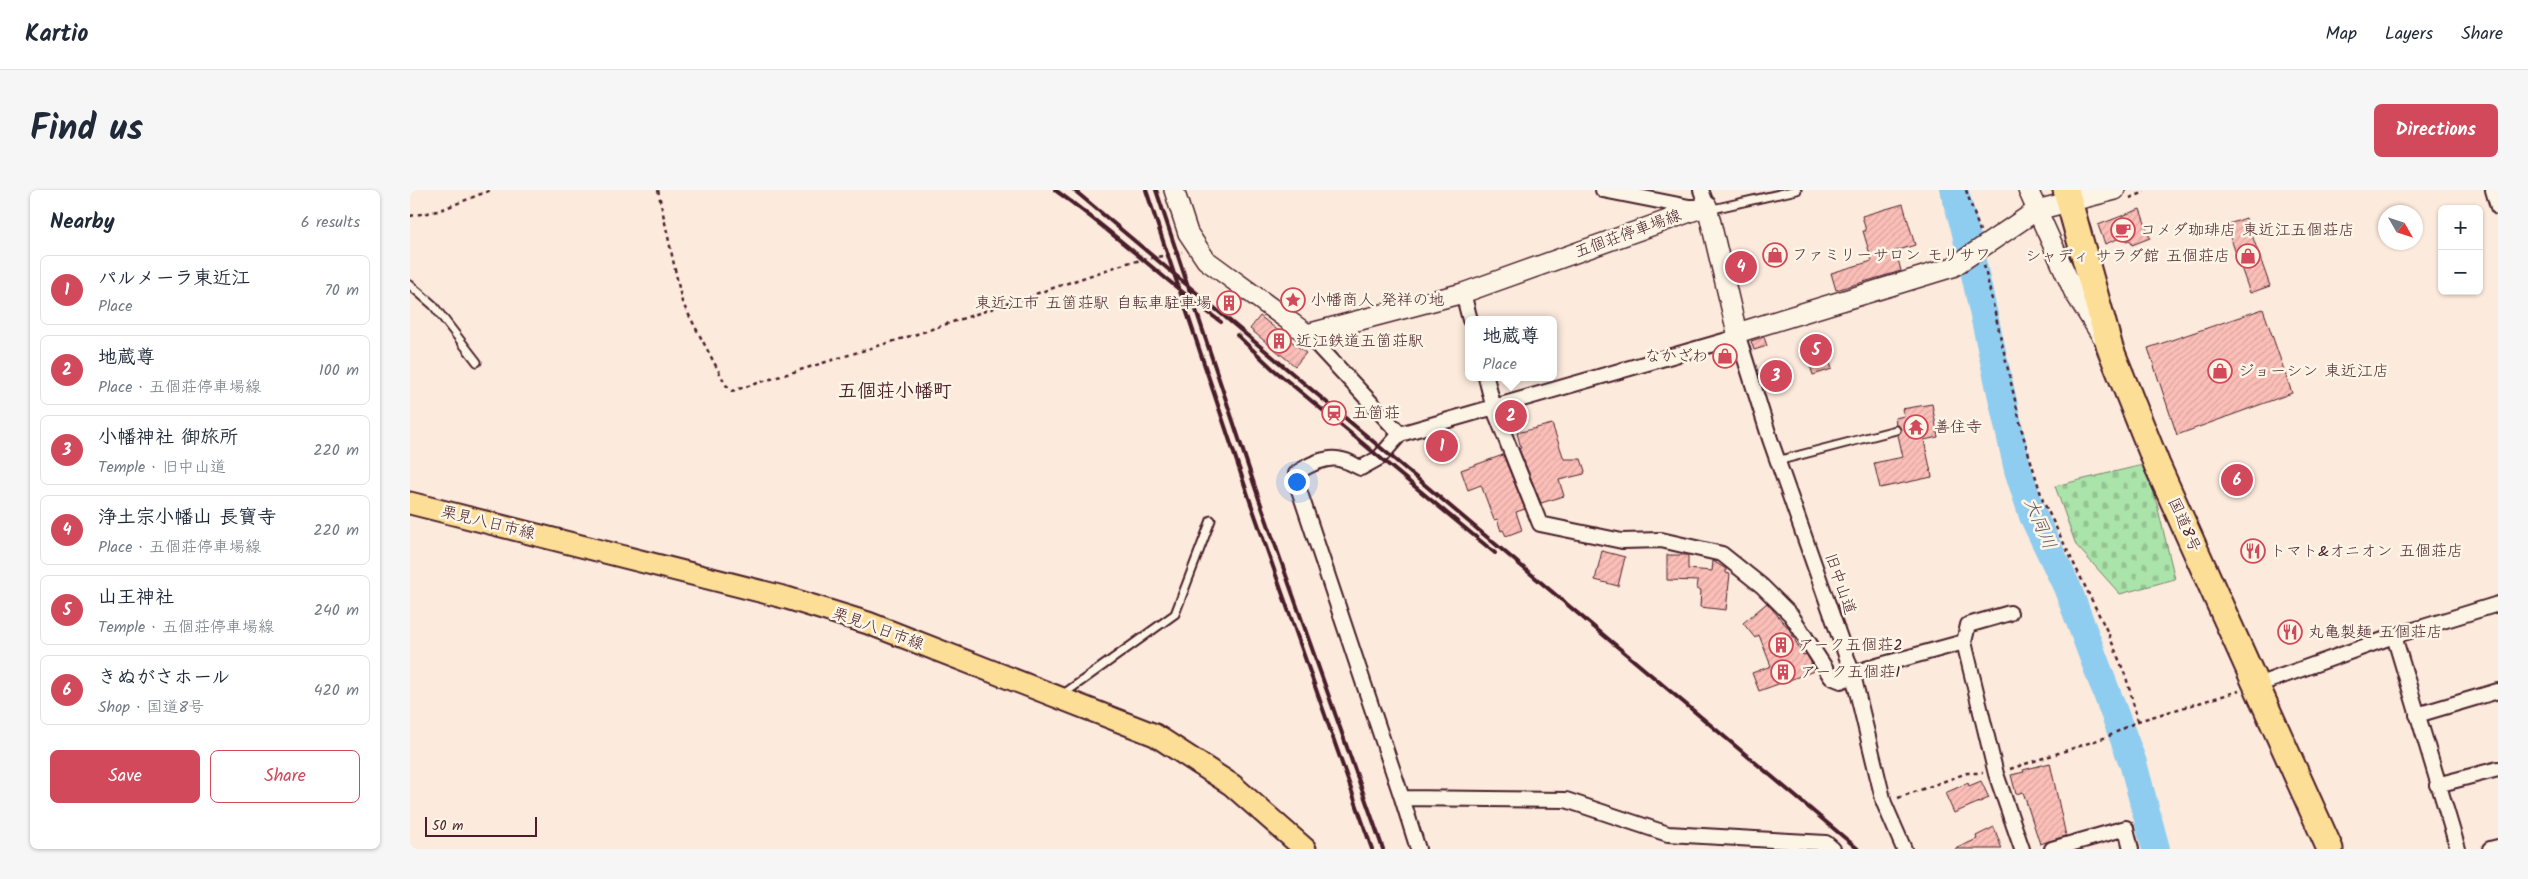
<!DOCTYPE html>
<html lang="en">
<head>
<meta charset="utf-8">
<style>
  body { margin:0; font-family:Kalam,"Klee One",sans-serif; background:#f6f6f7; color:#1f2937 }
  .controls { position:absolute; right:15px; top:15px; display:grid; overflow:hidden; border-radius:8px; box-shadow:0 1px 4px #0004 }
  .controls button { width:45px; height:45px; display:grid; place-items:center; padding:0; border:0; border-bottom:1px solid #e0e1e3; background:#fff; color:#1f2937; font:25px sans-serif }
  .compass { position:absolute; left:1968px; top:15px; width:45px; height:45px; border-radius:50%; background:#fff; box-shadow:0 1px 4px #0004; rotate:129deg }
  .scale { position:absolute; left:15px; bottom:12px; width:112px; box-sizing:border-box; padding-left:5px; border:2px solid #4a1f2b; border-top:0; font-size:14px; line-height:18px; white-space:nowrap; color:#4a1f2b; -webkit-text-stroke:4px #fcf5e5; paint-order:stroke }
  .you { position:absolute; left:886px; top:291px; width:18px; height:18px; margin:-12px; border:4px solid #fff; border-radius:50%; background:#1a73e8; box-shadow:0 0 0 8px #1a73e833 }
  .badge { display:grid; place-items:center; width:32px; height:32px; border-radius:50%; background:#d1495b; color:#fff; font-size:16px; font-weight:700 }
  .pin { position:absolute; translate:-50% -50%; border:2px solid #fff; box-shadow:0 1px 5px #0006 }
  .popup { position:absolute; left:1055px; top:126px; width:92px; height:65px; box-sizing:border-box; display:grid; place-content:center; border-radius:8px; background:#fff; filter:drop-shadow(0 1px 4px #0005); font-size:16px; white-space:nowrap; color:#747a83 }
  .popup b { font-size:19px; color:#1f2937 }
  .popup::after { content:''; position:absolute; left:50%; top:100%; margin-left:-10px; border:10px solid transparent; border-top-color:#fff }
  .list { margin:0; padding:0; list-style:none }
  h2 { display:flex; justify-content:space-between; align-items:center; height:65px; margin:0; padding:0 20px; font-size:21px }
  h2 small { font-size:16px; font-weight:400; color:#747a83 }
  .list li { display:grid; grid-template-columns:32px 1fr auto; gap:15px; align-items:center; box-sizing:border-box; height:70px; margin:0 10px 10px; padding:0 10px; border:1px solid #e0e1e3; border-radius:8px }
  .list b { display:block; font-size:19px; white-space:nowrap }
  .list p { margin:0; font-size:16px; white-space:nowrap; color:#747a83 }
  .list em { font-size:16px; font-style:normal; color:#747a83 }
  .actions { display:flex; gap:10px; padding:15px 20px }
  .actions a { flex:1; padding:11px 0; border:1px solid #d1495b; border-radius:8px; text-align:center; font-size:18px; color:#d1495b }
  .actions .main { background:#d1495b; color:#fff }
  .map { position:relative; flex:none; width:2088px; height:659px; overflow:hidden; border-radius:8px }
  header { display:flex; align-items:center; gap:30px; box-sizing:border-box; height:70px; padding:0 25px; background:#fff; border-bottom:1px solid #e0e1e3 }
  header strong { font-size:24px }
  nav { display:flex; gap:28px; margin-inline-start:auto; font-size:18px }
  .intro { display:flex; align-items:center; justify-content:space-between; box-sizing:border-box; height:120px; padding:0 30px }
  h1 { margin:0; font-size:35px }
  .button { padding:12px 22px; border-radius:8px; background:#d1495b; color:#fff; font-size:18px; font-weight:700 }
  main { display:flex; gap:30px; padding:0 30px }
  aside { flex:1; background:#fff; border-radius:8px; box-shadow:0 1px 4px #0004 }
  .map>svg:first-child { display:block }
  .cemetery { fill:url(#cemetery-stones); stroke:#7a826a }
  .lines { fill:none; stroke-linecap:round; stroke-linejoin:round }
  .river { stroke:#8fcdf0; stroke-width:28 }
  .building { fill:url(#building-hatch); stroke:#4a1f2b }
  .lane-casing { stroke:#4a1f2b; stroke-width:11 }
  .street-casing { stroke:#4a1f2b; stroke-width:18 }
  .secondary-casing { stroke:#4a1f2b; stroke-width:22 }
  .primary-casing { stroke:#4a1f2b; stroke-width:25 }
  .highway-casing { stroke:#4a1f2b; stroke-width:29 }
  .path { stroke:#4a1f2b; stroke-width:2.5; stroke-dasharray:4 4; stroke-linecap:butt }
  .lane { stroke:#fcf5e5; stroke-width:7 }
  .street { stroke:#fcf5e5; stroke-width:14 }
  .secondary { stroke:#fcf5e5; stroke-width:19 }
  .primary { stroke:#fcde96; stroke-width:21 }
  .highway { stroke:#fcde96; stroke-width:25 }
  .rail { stroke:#4a1f2b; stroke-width:4 }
  .labels { text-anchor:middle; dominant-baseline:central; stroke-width:5; stroke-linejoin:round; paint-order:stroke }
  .poi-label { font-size:16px; fill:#4a1f2b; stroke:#fcf5e5; text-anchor:start }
  .street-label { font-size:16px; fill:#4a1f2b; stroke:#fcf5e5 }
  .water-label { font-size:18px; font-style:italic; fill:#5f5366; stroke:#fcf5e5 }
  .quarter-label { font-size:19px; font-weight:bold; fill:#4a1f2b; stroke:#fcf5e5 }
</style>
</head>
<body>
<header>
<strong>Kartio</strong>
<nav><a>Map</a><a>Layers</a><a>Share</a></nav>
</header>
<div class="intro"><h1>Find us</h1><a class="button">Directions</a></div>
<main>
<aside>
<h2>Nearby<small>6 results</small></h2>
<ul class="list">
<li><span class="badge">1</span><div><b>パルメーラ東近江</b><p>Place</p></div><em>70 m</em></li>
<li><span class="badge">2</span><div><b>地蔵尊</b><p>Place · 五個荘停車場線</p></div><em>100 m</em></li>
<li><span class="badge">3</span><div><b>小幡神社 御旅所</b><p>Temple · 旧中山道</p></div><em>220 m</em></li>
<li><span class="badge">4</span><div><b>浄土宗小幡山 長寶寺</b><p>Place · 五個荘停車場線</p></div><em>220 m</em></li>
<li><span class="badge">5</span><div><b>山王神社</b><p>Temple · 五個荘停車場線</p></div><em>240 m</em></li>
<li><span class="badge">6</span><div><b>きぬがさホール</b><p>Shop · 国道8号</p></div><em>420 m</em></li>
</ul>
<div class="actions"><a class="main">Save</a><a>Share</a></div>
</aside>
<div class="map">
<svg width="2088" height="659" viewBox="0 0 2088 659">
  <defs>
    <pattern id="cemetery-stones" width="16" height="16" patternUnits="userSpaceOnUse" patternTransform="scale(1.25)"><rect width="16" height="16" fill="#aae4aa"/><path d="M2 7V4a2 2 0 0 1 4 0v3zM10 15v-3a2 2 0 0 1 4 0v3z" fill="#94c392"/></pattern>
    <pattern id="building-hatch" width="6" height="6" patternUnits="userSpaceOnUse" patternTransform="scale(1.25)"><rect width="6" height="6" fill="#fbbfb8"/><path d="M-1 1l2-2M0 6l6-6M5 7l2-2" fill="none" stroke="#d9a49e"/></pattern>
  </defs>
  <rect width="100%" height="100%" fill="#fceadc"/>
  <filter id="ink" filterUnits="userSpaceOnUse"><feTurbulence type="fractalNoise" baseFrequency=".02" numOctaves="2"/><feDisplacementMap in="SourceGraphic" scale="10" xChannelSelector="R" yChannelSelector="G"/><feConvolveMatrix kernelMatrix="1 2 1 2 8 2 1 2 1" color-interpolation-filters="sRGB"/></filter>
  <g filter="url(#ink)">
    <!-- cemetery -->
    <path class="cemetery" d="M1737 274 1765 389 1710 404 1666 355 1645 296Z"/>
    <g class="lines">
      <!-- river -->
      <path class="river" d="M1544 0 1555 39 1608 280 1623 326 1657 397 1723 573 1746 659"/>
    </g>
    <!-- building -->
    <path class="building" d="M1493 14 1505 55 1486 61 1491 81 1426 100 1421 83 1462 71 1453 41H1456L1452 26Z
      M1730 19 1740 48 1722 55 1720 50 1716 51 1715 46 1695 54 1688 35Z
      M1836 28 1860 96 1840 103 1816 35Z
      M1853 119 1882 203 1767 245 1738 158Z
      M850 126 896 163 885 176 840 139Z
      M1354 147 1357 156 1344 160 1341 151Z
      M1412 147 1422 179 1403 185 1393 153Z
      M1522 214 1528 247 1514 250 1522 287 1470 298 1464 273 1493 267 1488 245 1491 239 1486 235 1485 228 1494 226 1492 219Z
      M1142 234 1154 269H1171L1175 281 1174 284 1149 290 1154 306 1131 313 1109 259 1111 258 1107 243Z
      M1040 241 1046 262 1025 270 1018 249Z
      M1093 265 1115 319 1106 322 1112 340 1096 346 1093 340 1091 341 1087 329 1084 330 1071 295 1058 300 1051 280Z
      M1192 361 1215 367 1208 396 1185 390Z
      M1257 365H1278V379L1302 381 1303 371 1316 379V383L1320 384 1316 420 1290 417 1291 400 1287 399 1288 391 1257 390Z
      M1357 413 1379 439 1393 465 1396 464 1400 470 1404 481 1349 501 1342 483 1361 476 1349 445 1345 448 1333 433Z
      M1640 573 1656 646 1630 654 1613 602 1606 604 1601 585 1614 582 1613 580Z
      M1571 591 1579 608 1544 623 1535 603 1558 593 1559 596Z
      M1584 637 1592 659H1545L1567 649 1566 646Z"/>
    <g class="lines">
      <!-- lane casing -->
      <g class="lane-casing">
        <path id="lane" d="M1300 17 1307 18 1387 0
          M0 95 23 115 67 172
          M1367 271 1486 240
          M652 505 765 424 801 330"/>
      </g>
      <!-- street casing -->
      <g class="street-casing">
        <path id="street" d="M1193 0 1279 17 1297 16 1291 0
          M2083 0 2088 17
          M1053 103 1060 130
          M1327 143 1360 249 1443 485 1474 613 1494 659
          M897 144 990 244
          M1076 187 1084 219 1130 334 1212 351 1251 350 1312 364 1352 396 1381 425 1421 487 1431 491 1456 479 1554 452 1586 584 1612 659
          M1984 446 2048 659
          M1554 452 1558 435 1600 423
          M1847 495 1984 446 2088 414
          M2007 525 2088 501
          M2027 595 2088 579
          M992 608 888 297 886 284C897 275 918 265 932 270 939 271 945 276 951 278L969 268 990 244 1321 149 1327 143
          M1008 659 992 608 1156 610 1258 644 1416 653 1423 659
          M1642 659 1716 638 1721 659
          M2080 659 2088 657"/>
      </g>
      <!-- secondary casing -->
      <g class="secondary-casing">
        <path id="secondary" d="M764 0 778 43 796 70 897 144 1053 103 1297 16 1327 143 1543 77 1627 20 1705 0
          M1618 0 1664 102 1691 145"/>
      </g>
      <!-- primary casing -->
      <g class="primary-casing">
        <path id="primary" d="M0 313 377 408 458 433 745 545 822 595 895 659"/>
      </g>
      <!-- highway casing -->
      <g class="highway-casing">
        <path id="highway" d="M1656 0 1700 158 1747 275 1920 659"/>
      </g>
      <!-- path -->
      <path class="path" d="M248 0 272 112 316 195 322 201 510 143 717 73 772 62
        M1556 0 1570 41
        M1720 8 1735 2
        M0 26 28 21 81 0
        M1574 75 1613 245 1633 311 1699 445 1716 487 1728 531
        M1600 579 1697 547 1728 531 1829 501
        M1488 608 1557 583H1573"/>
      <!-- lane -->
      <use href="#lane" class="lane"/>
      <!-- street -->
      <use href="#street" class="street"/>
      <!-- secondary -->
      <use href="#secondary" class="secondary"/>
      <!-- primary -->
      <use href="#primary" class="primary"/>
      <!-- highway -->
      <use href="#highway" class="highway"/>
      <!-- rail -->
      <path class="rail" d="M645 0C703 41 754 90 811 132
        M664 0 1448 659
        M736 0 840 311 962 659
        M746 0 849 309 973 659
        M827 145 863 179 1085 363"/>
    </g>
  </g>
  <!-- icons -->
  <defs>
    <g id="cafe-ring" transform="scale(1.25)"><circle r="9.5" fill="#fcf5e5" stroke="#d1495b" stroke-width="1.5"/><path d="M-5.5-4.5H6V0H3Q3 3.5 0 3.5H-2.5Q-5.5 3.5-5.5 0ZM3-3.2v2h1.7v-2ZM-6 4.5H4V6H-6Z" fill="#d1495b"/></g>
    <g id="shop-ring" transform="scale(1.25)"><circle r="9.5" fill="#fcf5e5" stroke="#d1495b" stroke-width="1.5"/><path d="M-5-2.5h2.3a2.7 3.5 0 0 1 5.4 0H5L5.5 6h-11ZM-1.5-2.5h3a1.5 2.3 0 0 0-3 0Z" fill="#d1495b"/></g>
    <g id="sight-ring" transform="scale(1.25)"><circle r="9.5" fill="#fcf5e5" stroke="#d1495b" stroke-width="1.5"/><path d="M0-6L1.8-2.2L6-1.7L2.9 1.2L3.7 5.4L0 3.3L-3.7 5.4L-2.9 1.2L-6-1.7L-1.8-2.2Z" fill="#d1495b"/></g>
    <g id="building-ring" transform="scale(1.25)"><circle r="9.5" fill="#fcf5e5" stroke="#d1495b" stroke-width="1.5"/><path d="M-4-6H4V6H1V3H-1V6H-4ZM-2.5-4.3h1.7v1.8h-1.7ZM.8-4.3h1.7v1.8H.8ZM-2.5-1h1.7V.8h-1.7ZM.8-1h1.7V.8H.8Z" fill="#d1495b"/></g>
    <g id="station-ring" transform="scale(1.25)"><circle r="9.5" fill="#fcf5e5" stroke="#d1495b" stroke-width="1.5"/><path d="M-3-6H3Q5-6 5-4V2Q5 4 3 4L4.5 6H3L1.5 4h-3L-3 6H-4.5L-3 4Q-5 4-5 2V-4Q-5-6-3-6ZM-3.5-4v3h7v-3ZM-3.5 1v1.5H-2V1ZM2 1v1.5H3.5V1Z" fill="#d1495b"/></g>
    <g id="temple-ring" transform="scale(1.25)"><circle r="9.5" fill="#fcf5e5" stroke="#d1495b" stroke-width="1.5"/><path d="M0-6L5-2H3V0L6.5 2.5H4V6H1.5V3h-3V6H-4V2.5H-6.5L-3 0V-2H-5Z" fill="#d1495b"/></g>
    <g id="restaurant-ring" transform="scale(1.25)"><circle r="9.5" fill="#fcf5e5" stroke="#d1495b" stroke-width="1.5"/><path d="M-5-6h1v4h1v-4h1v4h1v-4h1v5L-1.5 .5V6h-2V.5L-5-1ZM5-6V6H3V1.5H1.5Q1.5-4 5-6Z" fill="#d1495b"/></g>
  </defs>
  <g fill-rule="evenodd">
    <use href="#cafe-ring" x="1713" y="40"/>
    <use href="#shop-ring" x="1365" y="65"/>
    <use href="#shop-ring" x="1838" y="66"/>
    <use href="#sight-ring" x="883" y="110"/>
    <use href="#building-ring" x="819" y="113"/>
    <use href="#building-ring" x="869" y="151"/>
    <use href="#shop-ring" x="1315" y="166"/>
    <use href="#shop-ring" x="1810" y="181"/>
    <use href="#station-ring" x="924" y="223"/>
    <use href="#temple-ring" x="1506" y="237"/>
    <use href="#restaurant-ring" x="1843" y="361"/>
    <use href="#restaurant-ring" x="1880" y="442"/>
    <use href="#building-ring" x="1371" y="455"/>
    <use href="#building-ring" x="1373" y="482"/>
  </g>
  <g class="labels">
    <!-- poi labels -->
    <g class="poi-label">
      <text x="1730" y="40">コメダ珈琲店 東近江五個荘店</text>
      <text x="1382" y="65">ファミリーサロン モリサワ</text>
      <text x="1820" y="66" text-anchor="end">シャディ サラダ館 五個荘店</text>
      <text x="900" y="110">小幡商人 発祥の地</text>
      <text x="802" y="113" text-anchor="end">東近江市 五箇荘駅 自転車駐車場</text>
      <text x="886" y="151">近江鉄道五箇荘駅</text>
      <text x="1298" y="166" text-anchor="end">なかざわ</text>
      <text x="1828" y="181">ジョーシン 東近江店</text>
      <text x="942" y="223">五箇荘</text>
      <text x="1524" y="237">善住寺</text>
      <text x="1860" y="361">トマト&amp;オニオン 五個荘店</text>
      <text x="1898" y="442">丸亀製麺 五個荘店</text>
      <text x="1388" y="455">アーク五個荘2</text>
      <text x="1390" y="482">アーク五個荘1</text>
    </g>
    <!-- street labels -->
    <g class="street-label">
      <text transform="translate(1218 44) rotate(-20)">五個荘停車場線</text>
      <text transform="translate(78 333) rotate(14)">栗見八日市線</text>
      <text transform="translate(1774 335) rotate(66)">国道8号</text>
      <text transform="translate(1430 394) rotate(71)">旧中山道</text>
      <text transform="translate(468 439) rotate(20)">栗見八日市線</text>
    </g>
    <!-- water labels -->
    <g class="water-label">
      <text transform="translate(1629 334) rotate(67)">大同川</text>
    </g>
    <!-- quarter labels -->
    <g class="quarter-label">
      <text x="485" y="202">五個荘小幡町</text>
    </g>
  </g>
</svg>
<div class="controls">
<button>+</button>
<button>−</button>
</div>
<svg class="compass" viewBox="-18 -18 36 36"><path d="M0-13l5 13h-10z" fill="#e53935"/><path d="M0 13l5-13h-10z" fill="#747a83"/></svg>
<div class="scale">50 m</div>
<div class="you"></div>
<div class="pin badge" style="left:1032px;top:256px">1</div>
<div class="pin badge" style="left:1101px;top:226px">2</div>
<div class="popup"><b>地蔵尊</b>Place</div>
<div class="pin badge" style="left:1366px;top:186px">3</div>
<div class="pin badge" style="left:1331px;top:77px">4</div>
<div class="pin badge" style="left:1406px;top:160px">5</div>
<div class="pin badge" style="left:1827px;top:290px">6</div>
</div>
</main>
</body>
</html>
